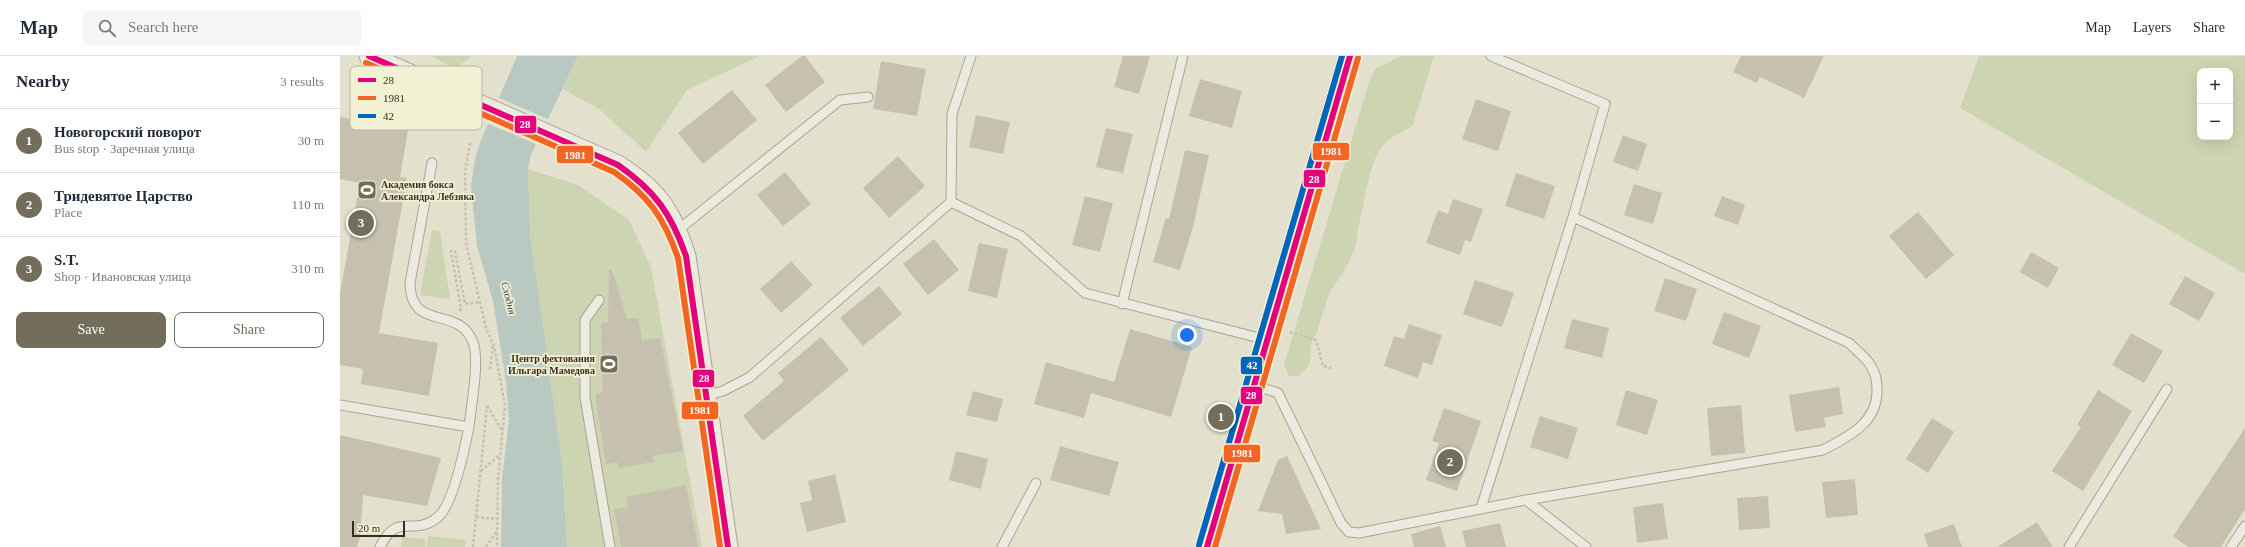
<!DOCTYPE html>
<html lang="en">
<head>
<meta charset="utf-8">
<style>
  body { margin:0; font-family:Georgia,serif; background:#f6f6f7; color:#1f2937 }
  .controls { position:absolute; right:12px; top:12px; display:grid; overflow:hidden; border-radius:8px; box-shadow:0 4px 16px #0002 }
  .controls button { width:36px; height:36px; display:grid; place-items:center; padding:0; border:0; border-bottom:1px solid #e0e1e3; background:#fff; color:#1f2937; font:20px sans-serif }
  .scale { position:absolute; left:12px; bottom:10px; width:53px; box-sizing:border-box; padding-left:4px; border:2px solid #362f1f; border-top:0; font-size:11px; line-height:14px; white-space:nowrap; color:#362f1f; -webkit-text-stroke:3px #f3f1d4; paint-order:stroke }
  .you { position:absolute; left:847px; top:279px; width:14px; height:14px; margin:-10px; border:3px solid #fff; border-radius:50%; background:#1a73e8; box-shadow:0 0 0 6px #1a73e833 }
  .badge { display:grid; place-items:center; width:26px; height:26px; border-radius:50%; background:#736d5c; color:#fff; font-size:13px; font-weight:700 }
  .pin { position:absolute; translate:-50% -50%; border:2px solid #fff; box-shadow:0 1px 4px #0006 }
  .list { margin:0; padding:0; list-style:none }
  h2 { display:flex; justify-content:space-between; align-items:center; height:52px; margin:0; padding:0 16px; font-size:17px }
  h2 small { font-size:13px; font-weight:400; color:#747a83 }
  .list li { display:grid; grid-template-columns:26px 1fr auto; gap:12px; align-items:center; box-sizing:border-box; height:64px; padding:0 16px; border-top:1px solid #e0e1e3 }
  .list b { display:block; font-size:15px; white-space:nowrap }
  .list p { margin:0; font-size:13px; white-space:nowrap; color:#747a83 }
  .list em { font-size:13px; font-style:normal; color:#747a83 }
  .actions { display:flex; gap:8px; padding:12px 16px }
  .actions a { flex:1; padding:9px 0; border:1px solid #736d5c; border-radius:8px; text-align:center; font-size:14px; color:#736d5c }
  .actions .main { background:#736d5c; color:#fff }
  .icon { flex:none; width:22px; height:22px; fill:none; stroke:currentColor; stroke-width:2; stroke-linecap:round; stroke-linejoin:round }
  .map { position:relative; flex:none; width:1905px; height:491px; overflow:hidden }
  header { display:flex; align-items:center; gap:24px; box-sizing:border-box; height:56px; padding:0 20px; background:#fff; border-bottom:1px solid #e0e1e3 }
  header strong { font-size:19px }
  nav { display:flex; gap:22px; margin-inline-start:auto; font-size:14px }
  .search { width:280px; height:36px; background:#f6f6f7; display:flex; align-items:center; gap:10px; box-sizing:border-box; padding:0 14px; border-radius:8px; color:#747a83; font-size:15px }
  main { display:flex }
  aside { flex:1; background:#fff }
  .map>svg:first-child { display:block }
  .green { fill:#ccd4b1; fill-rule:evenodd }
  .water { fill:#b9c9c2 }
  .pier { fill:#e3e1cd }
  .building { fill:#c6c0af }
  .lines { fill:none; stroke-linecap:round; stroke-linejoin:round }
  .lane-casing { stroke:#a8a596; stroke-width:11 }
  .street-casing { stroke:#a8a596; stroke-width:21 }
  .secondary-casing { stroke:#989587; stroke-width:24 }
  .path { stroke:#c4c2b5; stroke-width:2.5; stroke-dasharray:3 2; stroke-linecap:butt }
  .lane { stroke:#eceadf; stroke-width:9 }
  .street { stroke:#eceadf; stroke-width:19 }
  .secondary { stroke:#eceadf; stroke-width:22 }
  .bus-1-casing { stroke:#f3f1d4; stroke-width:9 }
  .bus-2-casing { stroke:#f3f1d4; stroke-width:9 }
  .bus-3-casing { stroke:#f3f1d4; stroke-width:9 }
  .bus-1 { stroke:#e5007d; stroke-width:6 }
  .bus-2 { stroke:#f26522; stroke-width:6 }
  .bus-3 { stroke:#0065bd; stroke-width:6 }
  .labels { text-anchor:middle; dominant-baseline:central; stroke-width:3.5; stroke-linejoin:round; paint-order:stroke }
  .poi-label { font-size:10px; font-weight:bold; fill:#362f1f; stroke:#f3f1d4; text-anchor:start }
  .water-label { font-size:11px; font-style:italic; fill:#305055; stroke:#f3f1d4 }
  .key { fill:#f3f1d4; stroke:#bab79e; stroke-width:1 }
  .key-label { font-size:11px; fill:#362f1f }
  .line-badge { stroke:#f3f1d4; stroke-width:1.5 }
  .badge-label { font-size:11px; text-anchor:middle; font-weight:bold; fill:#fff }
</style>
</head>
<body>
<header>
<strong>Map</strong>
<div class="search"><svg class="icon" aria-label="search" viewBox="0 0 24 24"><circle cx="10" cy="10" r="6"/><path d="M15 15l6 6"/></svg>Search here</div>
<nav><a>Map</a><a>Layers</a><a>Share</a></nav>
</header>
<main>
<aside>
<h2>Nearby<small>3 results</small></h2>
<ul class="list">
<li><span class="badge">1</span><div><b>Новогорский поворот</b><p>Bus stop · Заречная улица</p></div><em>30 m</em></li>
<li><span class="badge">2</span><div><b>Тридевятое Царство</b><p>Place</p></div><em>110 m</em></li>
<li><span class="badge">3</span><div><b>S.T.</b><p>Shop · Ивановская улица</p></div><em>310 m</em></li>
</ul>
<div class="actions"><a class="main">Save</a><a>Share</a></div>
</aside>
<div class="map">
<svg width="1905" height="491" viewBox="0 0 1905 491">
  <rect width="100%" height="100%" fill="#e3e1cd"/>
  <!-- green -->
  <path class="green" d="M92 0H132L115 13Z
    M238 0H420L347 34 306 96 259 53 223 33Z
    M1061 0H1094L1073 69C1065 76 1055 78 1047 85 1029 100 1024 150 1018 173 1018 188 1010 205 1002 218 998 225 992 231 989 239 983 253 981 268 974 282 966 297 978 304 959 320H949L944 309 1030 23 1035 13Z
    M1639 0H1905V218L1620 52ZM1860 15H1890V81H1860Z
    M188 113 238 129 289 164 311 211 362 491H227L222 406 190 178Z
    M92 174 100 175 110 243 80 239Z
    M88 480 126 484 125 491H87Z
    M62 481 85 483V491H61Z"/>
  <!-- water -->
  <path class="water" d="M177 0H238L191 99 188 113 190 178 222 406 227 491H161L162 423 169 364 166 326 153 245 137 190 131 130 135 103 141 84Z"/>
  <!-- pier -->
  <path class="pier" d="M157 41 210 64 198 89 146 67Z"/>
  <!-- building -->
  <path class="building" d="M462 0H465L485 26 446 56 425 29Z
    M783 0H810L799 38 774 31Z
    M1401 0H1484L1464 42 1420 21 1417 27 1393 16Z
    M541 5 586 13 577 60 533 53Z
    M860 23 902 35 892 72 849 60Z
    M392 34 417 64 363 108 338 77Z
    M1136 43 1171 55 1158 95 1122 83Z
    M636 59 670 66 663 98 629 91Z
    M0 61 68 74 60 121 67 122 39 277 98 287 89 340 21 328 23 313 0 309V237L20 127 0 123Z
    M766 72 793 78 783 117 756 111Z
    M1283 79 1307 88 1298 115 1273 106Z
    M845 94 869 99 853 171 840 214 813 206 826 162 829 163Z
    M558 100 585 130 549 162 523 132Z
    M445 116 471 148 443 170 417 139Z
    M1176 117 1215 130 1204 163 1165 150Z
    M1294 128 1322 137 1313 168 1284 159Z
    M745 140 773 147 760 196 732 189Z
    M1382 140 1405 149 1398 169 1374 160Z
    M1113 143 1143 153 1131 186 1125 184 1120 199 1086 187 1098 154 1108 158Z
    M1578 156 1614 199 1586 223 1549 180Z
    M594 183 619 214 588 239 563 208Z
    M639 187 668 193 657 242 628 235Z
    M1691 196 1719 212 1708 232 1680 216Z
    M451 205 473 229 441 257 420 233Z
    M269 214H272L287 263 298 262 302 285 320 282 343 395 313 400 314 406 278 412 277 406 266 408 255 338 263 336 261 268 268 266Z
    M1845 220 1875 237 1859 265 1829 248Z
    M1325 222 1357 233 1346 265 1314 255Z
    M1135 224 1174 237 1162 271 1123 258Z
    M539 230 562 258 523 290 500 262Z
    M1384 256 1421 270 1409 302 1372 288Z
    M1232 263 1269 272 1262 302 1224 292Z
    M1069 268 1102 279 1092 309 1083 306 1078 322 1044 310 1054 280 1064 283Z
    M790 273 852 291 831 361 751 337 744 362 694 348 706 306 774 326Z
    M1791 277 1823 295 1804 327 1772 309Z
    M481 281 509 314 423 385 403 360 444 325 438 317Z
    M1499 331 1503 358 1484 362 1486 371 1455 376 1449 339Z
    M1286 334 1318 344 1307 379 1276 369Z
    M1758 334 1792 355 1743 435 1712 415 1741 371 1737 369Z
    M633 335 663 343 657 366 626 359Z
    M1401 349 1405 397 1371 400 1367 352Z
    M1104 352 1141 365 1117 435 1086 424 1099 387 1092 385Z
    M1200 360 1238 372 1228 403 1190 391Z
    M1592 362 1614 376 1588 417 1566 403Z
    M1905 372V453L1881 491H1848L1833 480Z
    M0 379 101 402 87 450 23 439 20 481 17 491H0Z
    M720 390 779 406 769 440 710 424Z
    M616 395 648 403 641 433 609 424Z
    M947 400 981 473 946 478 942 458 918 455 938 404Z
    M495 418 506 466 467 476 460 447 472 444 468 425Z
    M1515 423 1518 459 1486 462 1482 426Z
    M346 429 358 491H281L274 453 288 451 286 441Z
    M1428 440 1430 472 1399 474 1397 442Z
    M1323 447 1328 483 1297 487 1293 451Z
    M1697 466 1713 491H1657Z
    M1160 467 1166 491H1126L1122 475Z
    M1614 468 1622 491H1588L1584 478Z
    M1100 470 1106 491H1074L1071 478Z"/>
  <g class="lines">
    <!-- lane casing -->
    <g class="lane-casing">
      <path id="lane" d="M631 0 612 58 611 146 681 180 745 237 927 284
        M92 107 70 227C71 277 118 248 133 286 140 305 131 350 129 371
        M338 174 500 44 528 41
        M259 244 245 264V341L270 491
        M782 248 843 0
        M914 329 938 337 1001 467 1009 476 1019 477 1186 444 1483 394C1509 380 1538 367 1537 333 1537 322 1535 316 1529 307 1524 300 1515 293 1509 287L1233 161
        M367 339 383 335 410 321 611 146
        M0 349 129 371C125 391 113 449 98 461 73 482 58 454 40 491
        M1186 444 1246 491
        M1141 452 1233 161 1265 48 1151 0
        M662 491 696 427
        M1729 491 1827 333
        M1891 491 1905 470"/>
    </g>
    <!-- street casing -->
    <g class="street-casing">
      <path id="street" d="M29 0 278 109C318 135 331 154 346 200L388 491"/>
    </g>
    <!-- secondary casing -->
    <g class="secondary-casing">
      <path id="secondary" d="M867 491 1010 0"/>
    </g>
    <!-- path -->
    <path class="path" d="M130 87 125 116 126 187 146 272 154 290 165 350 158 423 157 491
      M119 255 121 253 111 195H115L125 248 140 246
      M950 276 976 284 983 310 991 312
      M150 313 153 288
      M147 350 162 374
      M141 415 160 399
      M136 461 158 463
      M133 491 147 350
      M146 491 157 475"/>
    <!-- lane -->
    <use href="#lane" class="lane"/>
    <!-- street -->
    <use href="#street" class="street"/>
    <!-- secondary -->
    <use href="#secondary" class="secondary"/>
    <!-- bus-1 casing -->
    <g class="bus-1-casing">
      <path id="bus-1" d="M29 0 278 109C315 135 331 157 346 200L388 491
        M867 491 1010 0"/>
    </g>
    <!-- bus-2 casing -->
    <g class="bus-2-casing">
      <path id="bus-2" d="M26 7 274 116C309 140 324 162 338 202L380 491
        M875 491 1018 2"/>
    </g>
    <!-- bus-3 casing -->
    <g class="bus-3-casing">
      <path id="bus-3" d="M859 489 1002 0"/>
    </g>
    <!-- bus-1 -->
    <use href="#bus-1" class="bus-1"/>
    <!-- bus-2 -->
    <use href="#bus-2" class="bus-2"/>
    <!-- bus-3 -->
    <use href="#bus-3" class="bus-3"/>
  </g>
  <!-- icons -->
  <defs>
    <g id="stadium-square" transform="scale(1)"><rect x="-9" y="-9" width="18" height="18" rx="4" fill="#736d5c" stroke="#f3f1d4"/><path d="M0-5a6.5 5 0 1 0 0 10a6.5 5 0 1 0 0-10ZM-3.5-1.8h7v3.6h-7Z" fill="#fff"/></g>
  </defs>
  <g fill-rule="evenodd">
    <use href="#stadium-square" x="27" y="134"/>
    <use href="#stadium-square" x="269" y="308"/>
  </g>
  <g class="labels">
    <!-- poi labels -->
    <g class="poi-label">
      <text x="41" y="128">Академия бокса<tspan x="41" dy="12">Александра Лебзяка</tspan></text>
      <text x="255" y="302" text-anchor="end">Центр фехтования<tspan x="255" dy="12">Ильгара Мамедова</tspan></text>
    </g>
    <!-- water labels -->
    <g class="water-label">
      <text transform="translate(169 242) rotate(76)">Сходня</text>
    </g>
  </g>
  <!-- legend -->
  <rect x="10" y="10" width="132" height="64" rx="6" class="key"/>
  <rect x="18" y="22" width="18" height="4" fill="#e5007d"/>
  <rect x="18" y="40" width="18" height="4" fill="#f26522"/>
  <rect x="18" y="58" width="18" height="4" fill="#0065bd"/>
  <g class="key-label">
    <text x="43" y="28">28</text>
    <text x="43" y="46">1981</text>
    <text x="43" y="64">42</text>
  </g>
  <g class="line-badge">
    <rect x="174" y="59" width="23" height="19" rx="4" fill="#e5007d"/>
    <rect x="972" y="86" width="38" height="19" rx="4" fill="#f26522"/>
    <rect x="216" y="89" width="38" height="19" rx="4" fill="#f26522"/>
    <rect x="963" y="113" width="23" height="19" rx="4" fill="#e5007d"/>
    <rect x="900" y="300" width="23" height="19" rx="4" fill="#0065bd"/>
    <rect x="352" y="313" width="23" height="19" rx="4" fill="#e5007d"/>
    <rect x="900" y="330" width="23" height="19" rx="4" fill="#e5007d"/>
    <rect x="341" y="345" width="38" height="19" rx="4" fill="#f26522"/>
    <rect x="883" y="388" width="38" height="19" rx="4" fill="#f26522"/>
  </g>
  <g class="badge-label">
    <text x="185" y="72">28</text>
    <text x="991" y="99">1981</text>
    <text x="235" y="103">1981</text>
    <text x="974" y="127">28</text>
    <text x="912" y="313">42</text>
    <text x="364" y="326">28</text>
    <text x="911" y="343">28</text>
    <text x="360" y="358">1981</text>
    <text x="902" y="401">1981</text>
  </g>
</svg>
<div class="controls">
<button>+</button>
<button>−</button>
</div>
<div class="scale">20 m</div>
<div class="you"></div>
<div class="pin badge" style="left:881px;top:361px">1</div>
<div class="pin badge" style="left:1110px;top:406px">2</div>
<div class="pin badge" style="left:21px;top:167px">3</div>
</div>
</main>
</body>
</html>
